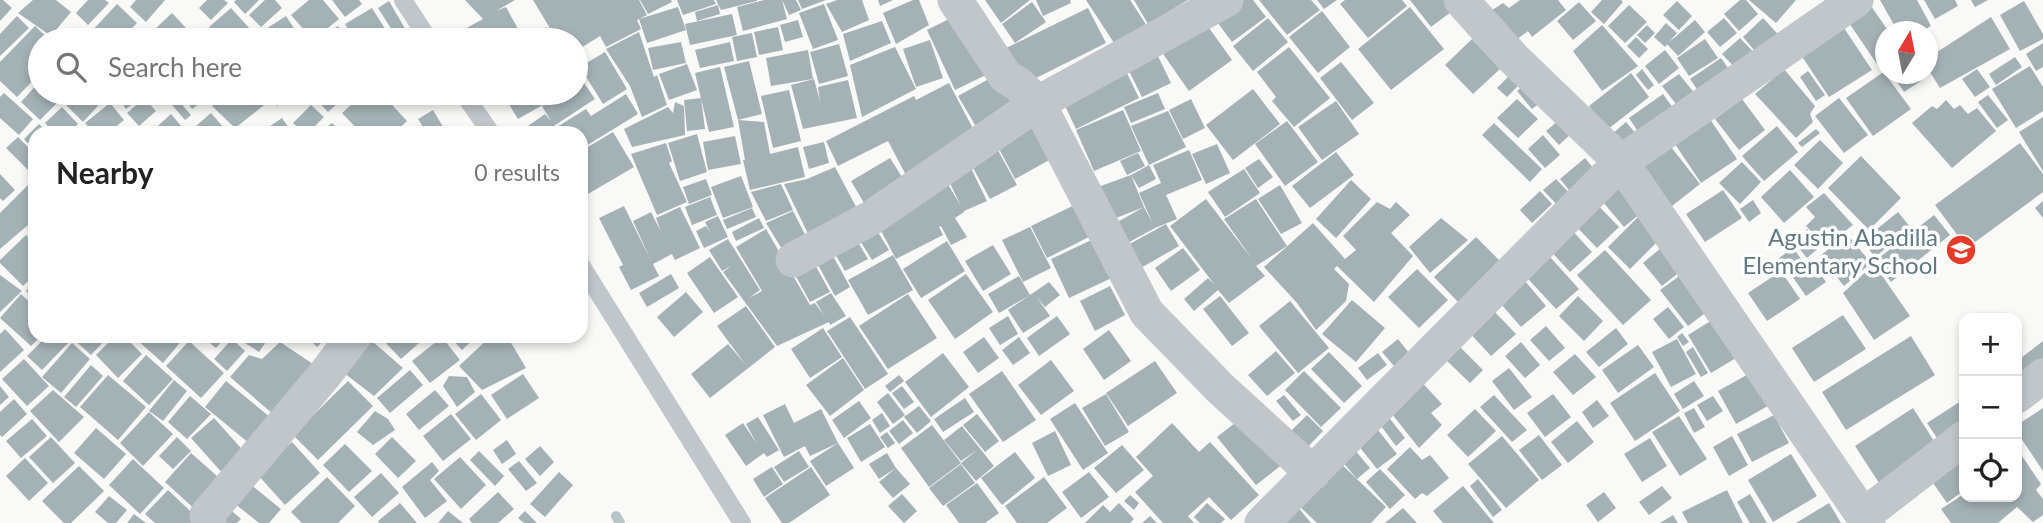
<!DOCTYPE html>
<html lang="en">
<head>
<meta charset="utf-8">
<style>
  body { margin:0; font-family:Lato,sans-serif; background:#f6f6f6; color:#222 }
  .controls { position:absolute; right:21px; bottom:21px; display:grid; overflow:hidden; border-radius:14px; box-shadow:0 4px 10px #0003 }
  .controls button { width:63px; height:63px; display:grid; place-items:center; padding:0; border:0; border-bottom:2px solid #e0e0e0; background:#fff; color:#222; font:35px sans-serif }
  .compass { position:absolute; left:1875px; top:21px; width:63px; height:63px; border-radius:50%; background:#fff; box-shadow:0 4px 10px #0003; rotate:10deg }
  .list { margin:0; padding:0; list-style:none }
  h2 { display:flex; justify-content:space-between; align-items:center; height:91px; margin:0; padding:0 28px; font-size:30px }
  h2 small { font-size:23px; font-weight:400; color:#767676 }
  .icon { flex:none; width:38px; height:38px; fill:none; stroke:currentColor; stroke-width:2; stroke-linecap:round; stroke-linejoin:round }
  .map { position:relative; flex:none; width:2043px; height:523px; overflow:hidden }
  .search { position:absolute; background:#fff; box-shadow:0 4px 10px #0003; left:28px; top:28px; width:560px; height:77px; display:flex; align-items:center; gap:18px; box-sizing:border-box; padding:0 24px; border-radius:38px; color:#767676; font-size:26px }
  .panel { position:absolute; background:#fff; box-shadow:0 4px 10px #0003; left:28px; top:126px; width:560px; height:217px; border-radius:21px }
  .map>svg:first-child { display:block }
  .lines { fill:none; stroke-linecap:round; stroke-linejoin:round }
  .stream { stroke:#b6c6c8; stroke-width:10 }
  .building { fill:#a4b1b5 }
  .service { stroke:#c0c6c9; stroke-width:18 }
  .minor { stroke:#c0c6c9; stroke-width:35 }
  .labels { text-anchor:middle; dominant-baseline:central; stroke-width:7; stroke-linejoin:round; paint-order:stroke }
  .poi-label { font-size:24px; fill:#647a83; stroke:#fff; text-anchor:end }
</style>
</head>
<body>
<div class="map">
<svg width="2043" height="523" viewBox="0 0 2043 523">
  <rect width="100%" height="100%" fill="#f9f9f7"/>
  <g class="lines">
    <!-- stream -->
    <path class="stream" d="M616 516 620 523"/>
  </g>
  <!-- building -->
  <path class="building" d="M0 0H3L12 8 0 21Z
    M33 0H56L71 12 51 36 18 13Z
    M88 0H105L109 3 88 25 76 13Z
    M136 0H165L146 22 130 7Z
    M207 0H224L228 3 211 20 199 8Z
    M236 0H259L245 14 234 2Z
    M265 0H275L282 8 261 27 249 15Z
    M309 0H323L339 19 313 40 291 15Z
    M332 0H359L362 4 345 17Z
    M465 0H515L496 11 506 7 523 38 519 40H466L461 31 483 19Z
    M533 0H639L647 15 637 20 641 29 606 47 600 36 576 51V40H557Z
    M640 0H671L672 2 648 14Z
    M677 0H714L716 4 683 15Z
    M716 0H757V1L721 10Z
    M764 0H782L787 19 743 31 737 7Z
    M782 0H796L801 10 789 15Z
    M798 0H826L802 9Z
    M837 0H862L869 20 842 32 826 4Z
    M878 0H893L880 6Z
    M913 0H919L929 25 896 44 883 13Z
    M985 0H1030L1001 23Z
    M1036 0H1070L1071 3 1043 16Z
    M1086 0H1130L1147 26 1116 46Z
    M1134 0H1188L1148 24Z
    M1233 0H1253L1266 17 1232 42 1212 15Z
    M1259 0H1311L1320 10 1287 35Z
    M1317 0H1337L1324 9Z
    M1345 0H1402L1407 6 1368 38 1340 4Z
    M1410 0H1455L1459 6 1431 27Z
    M1520 0H1558L1566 10 1532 37 1528 31 1512 43 1486 14 1503 3 1509 8Z
    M1602 0H1621L1623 2 1604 24 1591 12Z
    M1740 0H1746L1758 14 1739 31 1724 14Z
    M1749 0H1796L1776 23Z
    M1867 0 1889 32H1885V63L1879 67 1843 14Z
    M1880 0H1917L1931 26 1920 32H1898Z
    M1924 0H1955L1958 6 1935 19Z
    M1971 0H1988L1975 7Z
    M389 1 407 32 397 38 378 8Z
    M1677 1 1692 16 1679 30 1663 15Z
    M2024 1 2043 34V39L2020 51 2000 15Z
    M1032 2 1046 22 1015 43 1002 24Z
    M1579 2 1596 21 1573 40 1557 21Z
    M117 4 137 23 120 40H98L90 33Z
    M824 4 838 40 813 49 799 13Z
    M718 5 720 14 697 21 695 12Z
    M1629 5 1647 22 1625 43 1608 26Z
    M678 7 686 30 647 43 639 19Z
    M1410 7 1444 49 1391 90 1358 49Z
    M231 8 260 40H221L209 27Z
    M372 8 392 40H355L345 24Z
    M1088 8 1106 43 1022 85 1004 49Z
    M1322 11 1350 47 1318 73 1289 37Z
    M172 13 187 29 175 40H166L155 29Z
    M732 14 737 35 690 45 685 24Z
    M959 14 988 74 955 90 927 30Z
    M17 16 29 28 0 56V34Z
    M286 16 299 36 292 40H266L261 32Z
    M1991 17 2010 49 1940 88 1928 69V58Z
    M1268 18 1288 42 1253 71 1233 46Z
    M1724 18 1737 33 1720 47 1707 32Z
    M1763 18 1786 43 1764 62 1743 37Z
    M798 20 803 37 785 42 780 25Z
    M1695 20 1705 32 1678 56 1667 44Z
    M882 21 891 43 850 61 843 34Z
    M1204 21 1232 60 1189 91 1161 51Z
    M1666 23 1677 33 1665 47 1654 37Z
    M1602 25 1638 66 1602 91 1573 51Z
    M1647 25 1655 33 1645 43 1637 35Z
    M35 26 50 40H40V73L17 97 0 81V62Z
    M338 26 347 40H320L319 38Z
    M547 27 555 40H521Z
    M778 27 783 50 759 55 754 32Z
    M146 28 157 40H135L134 39Z
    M1844 28 1872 70 1829 97 1801 55Z
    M639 32 654 77 657 75 667 105 642 117 630 86 606 49Z
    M752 33 757 57 737 61 732 37Z
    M1636 37 1648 49 1639 58 1627 46Z
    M1740 38 1761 60 1743 76 1722 54Z
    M1472 39 1500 69 1473 94 1445 65Z
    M1705 39 1718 58 1689 76 1677 58Z
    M930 40 943 78 916 87 903 49Z
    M681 42 686 63 653 70 648 48Z
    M730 42 734 61 700 68 695 50Z
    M2043 43V67L2036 71 2026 54Z
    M839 44 848 76 819 84 810 52Z
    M895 47 916 89 862 117 850 65Z
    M1289 47 1330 98 1294 127 1272 101 1276 97 1257 72Z
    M1154 48 1171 83 1142 97 1125 63Z
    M808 50 813 79 771 86 766 58Z
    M1665 50 1679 68 1659 84 1645 66Z
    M605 52 627 89 603 104 580 67Z
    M2015 57 2022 67 1996 85 1989 74Z
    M1721 58 1736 79 1705 101 1690 79Z
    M749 61 762 114 738 120 764 122 770 154 798 147 805 177 750 190 743 160H745L738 120 724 67Z
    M1341 62 1374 103 1352 120 1320 78Z
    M1122 63 1139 98 1076 129 1059 93Z
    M687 64 697 90 669 100 659 74Z
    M2030 66 2043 87V111L2016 128 1992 89Z
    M720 67 734 127 709 132 695 73Z
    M1642 69 1654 85 1648 90 1636 75Z
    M1784 69 1815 106 1810 114 1813 122 1796 138 1755 94Z
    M1977 69 1990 87 1975 97 1962 79Z
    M1515 70 1525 79 1507 97 1497 88Z
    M1808 71 1825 95 1816 101 1800 77Z
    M1885 71V74L1911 109 1873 136 1846 98Z
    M1631 73 1649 97 1607 130 1589 106Z
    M1679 74 1700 100 1683 113 1662 86Z
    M1892 74H1916L1921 81 1904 92Z
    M996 75 1018 114 981 135 958 96Z
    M814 79 820 101 818 87 848 80 857 118 803 129 791 85Z
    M582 80 595 99 543 133H533L528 126 545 114 551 121 542 106 548 102 518 119 502 93H546L550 101 562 93H576V84Z
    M40 81V93H50L59 101 40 120 21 102Z
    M1529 82 1544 100 1532 109 1517 91Z
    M949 83 980 142 908 179 888 141 838 166 826 141 914 96 916 100Z
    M1253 89 1280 124 1233 160 1206 125Z
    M789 90 801 141 773 148 761 96Z
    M4 93 33 119 19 135 0 118V97Z
    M71 93H85L98 106 83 122 62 101Z
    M122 93H139L142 97 126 109 117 96Z
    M149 93H171L159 104Z
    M195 93H214L192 109 186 100Z
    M229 93H261L268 102 235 128 212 106Z
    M271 93H281L286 99 277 106 268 95Z
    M286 93H300L291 100Z
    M310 93H330L338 103 328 112Z
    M364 93H381L407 121 394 133H361L342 113Z
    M472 93H490L476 101Z
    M1158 93 1165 109 1131 123 1124 107Z
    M626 94 638 114 581 149V133H553L552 130 586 109 591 116Z
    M1663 94 1678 115 1643 139 1629 118Z
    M1988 95 2008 120 1997 128 1978 102Z
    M144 98 156 111 139 126 127 113Z
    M701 98 705 129 687 131 684 100Z
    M1839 98 1868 135 1844 153 1815 116Z
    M1191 99 1205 128 1183 139 1169 110Z
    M1517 99 1538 119 1518 138 1497 118Z
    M1742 99 1765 130 1739 150 1715 119Z
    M178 100 191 115 185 120 172 105Z
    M1946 100 1954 109 1960 105 1968 114 1977 108 1996 131 1952 168 1912 123 1932 106 1937 109Z
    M1336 101 1359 134 1322 160 1298 127Z
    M675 102 684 106 685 135 632 147 624 129 668 107 673 113Z
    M110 103 124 120 108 133H94L85 123Z
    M311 105 324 117 308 133H304L293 123Z
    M62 107 78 124 68 133H54L45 123Z
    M433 110 445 130 440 133H427L418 119Z
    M1123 110 1141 151 1094 171 1076 130Z
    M1168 111 1186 147 1149 165 1131 126Z
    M211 113 224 128 218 133H202L196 126Z
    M171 114 187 133H150Z
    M2043 117V171L2019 132Z
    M282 118 291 131 289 133H260Z
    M1709 118 1737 159 1701 183 1673 141Z
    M1041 119 1060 154 1015 179 996 143Z
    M1559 120 1572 133 1559 145 1546 131Z
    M1287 121 1318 162 1285 186 1255 144Z
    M1626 122 1642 141 1628 154 1612 134Z
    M332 123 342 133H319Z
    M1494 123 1542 169 1530 182 1482 135Z
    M39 124 48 133H35V150L24 139Z
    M1777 126 1798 152 1764 181 1742 156Z
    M1816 129 1820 133 1802 147 1798 143Z
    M613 132 634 167 588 194 581 183V151Z
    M697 134 707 172 680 181 668 143Z
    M1543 135 1560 155 1545 168 1528 149Z
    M735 136 741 164 708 170 703 142Z
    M18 137 35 154V167L30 172 6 148Z
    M1820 140 1843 163 1818 189 1794 165Z
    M824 142 829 163 809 169 803 147Z
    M666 143 672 161 669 163 687 202 657 215 631 154Z
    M994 143 1017 185 990 199 967 157Z
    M1668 143 1700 184 1672 206 1639 164Z
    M2020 143 2043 174V192L1967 248 1935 205Z
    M1217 144 1230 173 1206 184 1192 154Z
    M1189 150 1202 180 1166 195 1177 219 1155 228 1124 245 1112 225 1144 207 1153 224 1139 193 1161 183 1153 165Z
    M1336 152 1354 175 1310 208 1292 186Z
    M1138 153 1145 166 1127 175 1120 161Z
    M1861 156 1901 198 1869 230 1828 188Z
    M890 158 907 185 867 208 851 181Z
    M1585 158 1599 175 1574 196 1560 179Z
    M1259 159 1273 177 1258 188 1245 168Z
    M1742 162 1761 182 1740 204 1719 183Z
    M1149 165 1156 179 1139 188 1131 175 1144 207 1111 220 1098 187 1131 175Z
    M970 166 987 201 964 211V212L955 218 967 237 951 245 941 226 939 227 943 235 896 259 879 227 920 195 927 205 918 190 943 176 961 206 947 177Z
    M835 167 862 218 812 242 784 184 807 179Z
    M1244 169 1260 193 1225 217 1208 192Z
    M1790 170 1814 197 1784 223 1761 197Z
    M0 174 15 190 3 201 0 198Z
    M741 176 753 207 723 218 711 187Z
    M1620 176 1647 208 1624 227 1597 195Z
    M35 178V219L0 249V213Z
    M706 179 712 195 689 204 683 187Z
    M1556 179 1574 198 1561 209 1543 190Z
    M1351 180 1371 199 1336 238 1316 219Z
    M781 184 793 210 766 221 751 192Z
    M1280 185 1302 223 1281 234 1258 199Z
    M1723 190 1742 218 1705 242 1686 214Z
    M1540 191 1552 204 1532 223 1520 210Z
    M1824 193 1853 225 1826 246 1806 226 1815 217 1806 207Z
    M710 197 717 215 692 225 685 207Z
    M1591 198 1619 227 1597 248 1569 219Z
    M1206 199 1252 259 1224 219 1256 199 1287 246 1256 266 1265 276 1229 303 1218 290 1194 311 1184 299 1208 278 1214 284 1170 226Z
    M1753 200 1761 213 1749 222 1740 209Z
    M1083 201 1099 232 1047 258 1031 226Z
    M2043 201V218L2035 208Z
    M1377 202 1390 209 1396 202 1410 215 1391 233 1413 256 1374 302 1337 266 1334 269 1349 284 1346 301 1316 330 1297 303 1264 267 1313 223 1345 259 1356 250 1343 236Z
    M624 206 651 261 633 221 651 212 661 232 656 218 680 207 700 248 675 260 672 254 653 264 659 276 631 290 619 267 623 265 599 218Z
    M752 208 756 217 727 229 723 220Z
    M793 211 811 246 788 259 766 223Z
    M1898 212 1911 228 1875 257 1862 241Z
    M1934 215 1950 235 1891 282 1875 261Z
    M718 216 728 237 704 248 696 231 706 226 711 234 705 222Z
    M1638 217 1660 239 1630 269 1608 247Z
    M759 218 764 228 736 241 732 232Z
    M1441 218 1468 240 1430 273 1409 247Z
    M1166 224 1179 246 1139 269 1126 246Z
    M1567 225 1592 252 1570 272 1545 245Z
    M874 226 889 250 872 260 857 236Z
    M1030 227 1051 268 1023 282 1002 240Z
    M766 229 810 305 815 303 825 317 816 302 831 293 846 316 830 325 829 322 777 346 723 272 731 266 722 271 709 250 728 239 760 290 749 298 762 291 736 247Z
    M1807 229 1822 245 1807 258 1793 241Z
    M1847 234 1871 263 1844 286 1820 256Z
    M26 235 35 244V275L23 286 0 263V260Z
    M1100 236 1118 275 1069 298 1051 259Z
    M1476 237 1502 263 1459 303 1434 277Z
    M947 241 965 271 921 298 903 269Z
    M858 242 868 259 845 271 835 254Z
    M1667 243 1687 266 1662 286 1643 263Z
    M993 245 1011 274 983 291 965 261Z
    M1183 248 1200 270 1171 291 1155 268Z
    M1542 248 1579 289 1556 309 1519 269Z
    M1793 248 1808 268 1814 265 1826 282 1806 296 1779 258Z
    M1605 250 1651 300 1623 325 1577 275Z
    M832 254 850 287 835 296 817 263Z
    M893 255 913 290 868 315 848 280Z
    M710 257 738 297 714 313 687 273Z
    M813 261 830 292 810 302 793 271Z
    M1874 264 1910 316 1874 340 1843 293Z
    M1417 269 1448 300 1419 328 1388 297Z
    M1689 269 1716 305 1688 326 1660 290Z
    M1781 271 1800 299 1767 321 1748 293Z
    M671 274 679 288 647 307 639 293Z
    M966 274 993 312 955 339 928 300Z
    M0 275 22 291 0 312Z
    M1520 275 1546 306 1521 327 1494 296Z
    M1019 276 1030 295 999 313 988 294Z
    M35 281V300L26 291Z
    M1049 282 1060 295 1045 307 1036 296 1050 316 1023 333 1008 310Z
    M1110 286 1125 315 1095 331 1080 301Z
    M686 292 703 312 674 337 657 317Z
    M21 294 35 307V336H41L31 346 0 318Z
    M908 294 937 338 888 369 859 326Z
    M1220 296 1249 333 1232 346 1203 309Z
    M1578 296 1603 321 1584 341 1559 316Z
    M1352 300 1385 328 1356 362 1322 334Z
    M1290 301 1329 348 1298 373 1259 326Z
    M746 306 775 347 710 398 691 374 728 344 745 364 717 326Z
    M1668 307 1684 327 1669 339 1653 319Z
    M1491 308 1516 334 1491 356 1467 330Z
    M1722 314 1746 352 1711 373 1688 335Z
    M1843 315 1866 349 1814 382 1792 348Z
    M1008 316 1018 334 1000 345 989 328Z
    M1057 316 1070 334 1039 356 1027 338Z
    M850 317 888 374 865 389 827 331Z
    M1546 326 1565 348 1549 361 1530 340Z
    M823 328 842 357 810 378 791 349Z
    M1616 328 1628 344 1599 367 1586 352Z
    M5 329 24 350 0 372V334Z
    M1109 330 1131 361 1104 380 1083 349Z
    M1682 333 1689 342 1683 346 1677 337Z
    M47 336H65L70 341 42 370 27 356Z
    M74 336H109L91 355 72 338Z
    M115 336H124L142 354 118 378 96 355Z
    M141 336H182L184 338 163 363 137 340Z
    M201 336H226L216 348Z
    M234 336H270L259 352Z
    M306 336H328L317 347Z
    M379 336H427L401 359Z
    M449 336H477L462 350Z
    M491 336H507L526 368 482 390 459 366Z
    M1911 336 1935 375 1846 430 1822 392Z
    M442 337 460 360 430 383 412 361Z
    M984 337 999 358 978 373 963 352Z
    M1019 337 1030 353 1013 365 1002 350Z
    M232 339 245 351 227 371 214 359Z
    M1398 339 1409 353 1394 366 1382 352Z
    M1677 339 1696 374 1671 387 1652 352Z
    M189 341 224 373 201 398 166 366Z
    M372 341 403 368 374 396 344 373Z
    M2043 341V370L2017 389V361Z
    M280 342 322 370 280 420 230 377 249 355 262 359Z
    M1521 342 1540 365 1525 378 1505 356Z
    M72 343 90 359 61 393 42 377Z
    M1638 345 1654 367 1618 393 1602 370Z
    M1459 346 1483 370 1470 383 1445 359Z
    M1693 347 1708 373 1701 377 1686 352Z
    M1276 351 1295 373 1267 396 1248 375Z
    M1329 352 1362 386 1344 403 1311 369Z
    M943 353 969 387 931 417 905 382Z
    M1378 353 1387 365 1367 380 1358 368Z
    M1575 354 1596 377 1573 395 1553 372Z
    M146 355 173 379 149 405 123 381Z
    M843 358 864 390 830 416 806 385Z
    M24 359 49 386 27 406 2 379Z
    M1051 360 1074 391 1041 415 1018 385Z
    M1155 361 1177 393 1128 426 1106 393Z
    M91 365 103 376 76 407 64 397Z
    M1509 368 1532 397 1514 410 1492 381Z
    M410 370 423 385 390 413 377 398Z
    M1002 371 1036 420 1003 442 969 394Z
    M1304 371 1341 408 1321 427 1285 390Z
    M1754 371 1773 403 1736 424 1718 391Z
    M1655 373 1680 411 1635 441 1610 403Z
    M523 374 539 398 507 419 491 395Z
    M108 375 146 407 118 440 80 407Z
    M899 375 904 381 890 392 885 386Z
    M449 376 467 377 475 392 457 407 443 386Z
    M1416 376 1442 404 1431 413 1442 425 1419 448 1384 404Z
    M174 380 187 391 163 421 149 411Z
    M226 381 276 422 255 448 205 407Z
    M348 381 373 406 318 460 293 435Z
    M1694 381 1704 396 1683 409 1674 394Z
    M0 386 9 397 0 405Z
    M902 386 914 402 904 409 892 393Z
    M53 390 84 417 59 442 30 411Z
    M435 390 449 406 419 430 406 414Z
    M888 393 905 415 893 424 877 402Z
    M481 394 501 420 476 440 455 414Z
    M1106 394 1129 432 1105 446 1082 408Z
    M1553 394 1571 417 1545 437 1527 413Z
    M1284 395 1301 415 1293 421 1276 401Z
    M1494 395 1527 430 1512 442 1480 407Z
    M190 396 211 414 187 439 168 422Z
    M1713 396 1723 411 1707 421 1697 405Z
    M965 398 974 412 943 432 934 419Z
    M14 399 27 414 2 437 0 435V412Z
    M1597 400 1609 416 1593 428 1582 412Z
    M859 401 871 418 844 438 832 420Z
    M1961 401 1964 406V425L1939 441 1927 423Z
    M1075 403 1108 453 1083 470 1050 419Z
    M785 404 794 423 821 409 838 443 854 468 826 486 810 461 838 443 810 456 805 446 784 457 763 415Z
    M919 406 931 421 917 433 904 417Z
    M1694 408 1705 427 1694 433 1684 413Z
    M1913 408 1941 452 1883 489 1855 446Z
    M2043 408V471L2017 432V425Z
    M1475 409 1496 431 1468 457 1447 435Z
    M375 411 388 419 395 430 373 445 357 432Z
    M149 412 173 434 143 466 120 443Z
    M882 413 890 426 880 433 872 420Z
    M451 414 471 439 443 461 423 436Z
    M977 414 999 441 985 452 963 425Z
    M1307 415 1323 431 1301 454 1285 437Z
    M1387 415 1405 438 1396 446 1378 422Z
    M1774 415 1789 443 1752 462 1737 434Z
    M1244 416 1283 464 1256 485 1217 437Z
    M1679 416 1707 459 1680 476 1652 432Z
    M758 417 779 450 767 457 764 453 746 466 725 435 743 423 757 444 746 424Z
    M214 418 248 456 225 476 191 438Z
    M32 419 47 436 21 458 6 441Z
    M903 420 913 433 899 444 889 431Z
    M1577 421 1594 442 1568 463 1551 442Z
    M1172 423 1199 452 1210 442 1259 495 1231 520 1209 497 1188 516 1194 523H1163L1135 492 1153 476 1136 457Z
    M870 424 885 447 861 462 847 438Z
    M932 425 961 463 929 487 901 448Z
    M962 426 994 466 976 481 961 463 977 450 961 461 944 440Z
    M96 428 126 454 104 479 74 453Z
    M1378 430 1397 454 1377 469 1358 445Z
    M1055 431 1071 465 1048 476 1032 443Z
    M887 432 895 443 888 448 880 437Z
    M1539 435 1562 465 1542 480 1519 450Z
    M1502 436 1539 480 1506 508 1468 464Z
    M1732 436 1748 465 1729 476 1713 447Z
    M51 437 75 463 53 483 29 457Z
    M177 437 191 451 173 469 159 456Z
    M392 437 416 461 398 478 375 454Z
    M1650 438 1667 466 1642 482 1624 454Z
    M507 440 516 454 502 464 493 450Z
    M292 442 320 473 285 505 257 474Z
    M1349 443 1370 468 1357 479 1336 454Z
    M345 444 372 471 349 492 323 465Z
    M1122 445 1144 470 1116 493 1094 468Z
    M540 446 554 462 540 476 525 459Z
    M1410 447 1422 460 1430 455 1449 478 1427 496 1422 493 1415 499 1387 469Z
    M479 451 504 476 495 486 470 460Z
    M799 451 809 467 784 482 774 467Z
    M1015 452 1035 478 1002 505 981 478Z
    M191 453 225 483 198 512 165 482Z
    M887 453 896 468 879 479 869 464Z
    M1791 454 1817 496 1773 522 1748 480Z
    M2022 456 2041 484 2036 490 2043 499V515L2033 522 2017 507 1998 523H1951L1941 509 1964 494V497H2017V460Z
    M460 457 486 485 461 509 434 479Z
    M25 458 48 483 29 501 6 476Z
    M1335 458 1386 507 1371 523H1317L1294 501Z
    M133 459 164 488 140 514 109 485Z
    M1964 460V490L1947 503 1933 483Z
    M519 461 537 483 526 491 508 469Z
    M432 462 439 471 430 480 447 501 425 518 402 487Z
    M961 464 975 483 943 506 929 488Z
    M79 466 104 491 71 523H64L42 501Z
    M772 467 783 484 764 497 753 479Z
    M811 467 830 495 789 523H782L765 498Z
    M896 468 910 484 893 498 879 482Z
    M1380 469 1405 495 1390 509 1366 482Z
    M559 472 573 485 545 517 530 504Z
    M1089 472 1109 497 1081 518 1062 492Z
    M381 473 399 493 372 517 354 497Z
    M327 477 355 506 338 523H302L291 512Z
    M1044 477 1067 508 1047 523H1017L1005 506Z
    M1478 479 1502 510 1493 517 1470 486Z
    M245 480 281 509 269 523H259L229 499Z
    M977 483 999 513 985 523H959L946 505Z
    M1463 486 1494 523H1443L1433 511Z
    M1662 486 1672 498 1649 515 1639 502Z
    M168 490 203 523H155L145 514Z
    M1727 490 1743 523H1688L1682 512Z
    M498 492 514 509 498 523H472L469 519Z
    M1604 492 1616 508 1598 522 1586 505Z
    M902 494 917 511 904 523 888 506Z
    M1750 494 1767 523H1750L1737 502Z
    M1130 495 1139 503 1134 510 1124 501Z
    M109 496 127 510 116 523H108L95 512Z
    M1292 500 1311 523H1265Z
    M400 503 417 523H379L378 521Z
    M1119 503 1134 519 1130 523H1085L1103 505 1110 512Z
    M1207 503 1225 519 1221 523H1200L1194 517Z
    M1829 503 1841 523H1796Z
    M225 505 241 519 237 523H223Z
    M1403 508 1417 523H1385Z
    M448 511 463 523H438Z
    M525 511 537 523H524L518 518Z
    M134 514 146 523H127Z
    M1673 515 1678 523H1660Z
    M1150 516 1157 523H1142Z"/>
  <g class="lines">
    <!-- service -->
    <path class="service" d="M403 0 429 40
      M463 93 491 133
      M581 265 742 523"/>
    <!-- minor -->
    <path class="minor" d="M955 0 1006 77 1018 84 1038 103 1147 313 1220 388 1313 473
      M1461 0 1513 58 1621 162 1868 523
      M793 260 871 218 1038 103 1226 0
      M2017 396 2043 376
      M1863 516 1964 438
      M209 523 207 515 326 373 354 336
      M1262 523 1621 162 1856 0"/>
  </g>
  <!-- icons -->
  <defs>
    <g id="school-disc" transform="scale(1.575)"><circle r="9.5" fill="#e73b29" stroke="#fff"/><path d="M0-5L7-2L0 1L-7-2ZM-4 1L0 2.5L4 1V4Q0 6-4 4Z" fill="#fff"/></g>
  </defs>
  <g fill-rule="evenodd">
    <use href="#school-disc" x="1961" y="250"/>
  </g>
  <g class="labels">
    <!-- poi labels -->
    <g class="poi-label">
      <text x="1938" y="236">Agustin Abadilla<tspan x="1938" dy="28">Elementary School</tspan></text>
    </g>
  </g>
</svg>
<div class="controls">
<button>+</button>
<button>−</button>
<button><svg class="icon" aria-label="locate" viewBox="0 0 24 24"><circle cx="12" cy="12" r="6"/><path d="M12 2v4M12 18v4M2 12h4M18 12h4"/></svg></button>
</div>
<svg class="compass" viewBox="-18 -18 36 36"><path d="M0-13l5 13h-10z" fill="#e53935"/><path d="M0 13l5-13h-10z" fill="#767676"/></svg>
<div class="search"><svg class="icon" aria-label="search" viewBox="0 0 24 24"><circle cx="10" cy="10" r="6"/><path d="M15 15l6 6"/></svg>Search here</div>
<section class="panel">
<h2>Nearby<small>0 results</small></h2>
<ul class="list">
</ul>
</section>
</div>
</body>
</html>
